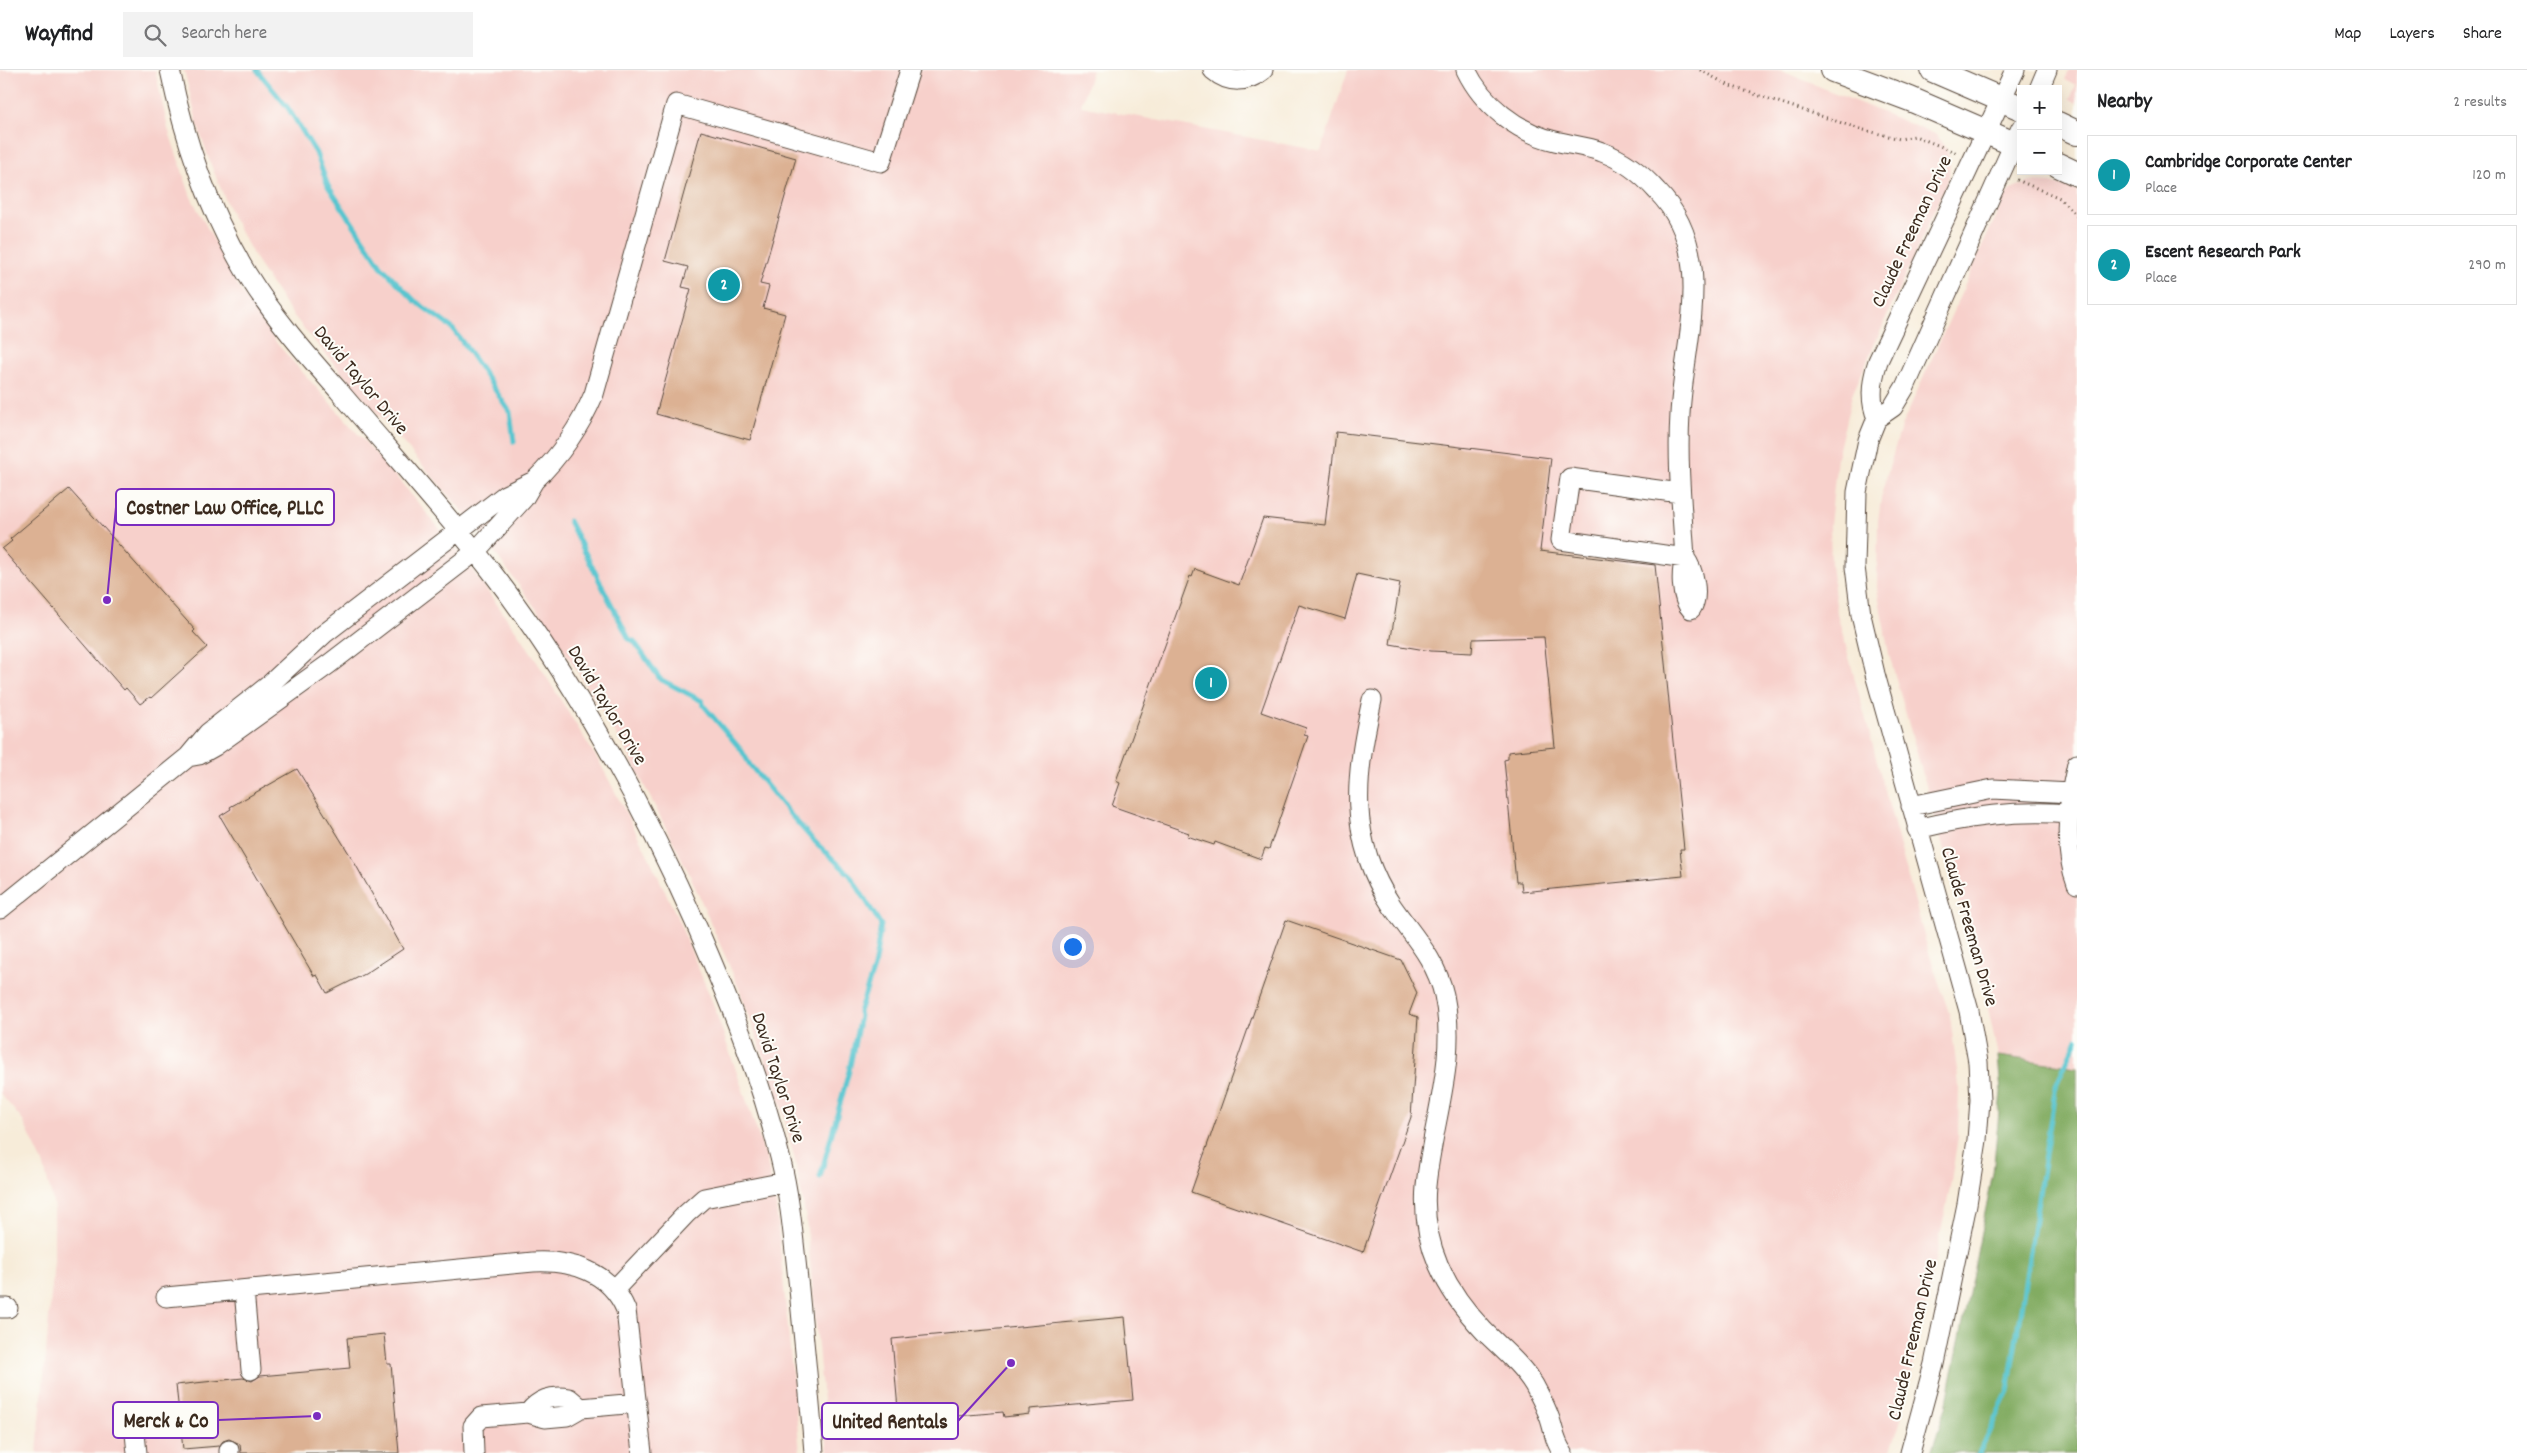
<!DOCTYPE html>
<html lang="en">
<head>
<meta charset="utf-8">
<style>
  body { margin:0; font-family:Dekko,sans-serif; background:#f2f2f2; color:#202124 }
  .controls { position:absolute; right:15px; top:15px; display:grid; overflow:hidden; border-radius:0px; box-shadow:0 5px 20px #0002 }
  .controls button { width:45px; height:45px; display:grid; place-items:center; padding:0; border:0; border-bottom:1px solid #e0e0e0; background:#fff; color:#202124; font:25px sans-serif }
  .you { position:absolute; left:1072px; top:876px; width:18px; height:18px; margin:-12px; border:4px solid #fff; border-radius:50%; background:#1a73e8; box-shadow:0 0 0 8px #1a73e833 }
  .badge { display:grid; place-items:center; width:32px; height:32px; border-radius:50%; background:#ea580c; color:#fff; font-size:16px; font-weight:700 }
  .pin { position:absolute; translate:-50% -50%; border:2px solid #fff; box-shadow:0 1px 5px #0006 }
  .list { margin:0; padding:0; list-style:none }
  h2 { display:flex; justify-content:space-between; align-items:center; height:65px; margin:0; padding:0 20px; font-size:21px }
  h2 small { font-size:16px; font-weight:400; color:#757577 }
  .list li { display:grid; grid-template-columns:32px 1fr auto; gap:15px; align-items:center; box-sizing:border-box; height:80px; margin:0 10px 10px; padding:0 10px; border:1px solid #e0e0e0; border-radius:0px }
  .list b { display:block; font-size:19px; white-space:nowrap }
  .list p { margin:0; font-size:16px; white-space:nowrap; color:#757577 }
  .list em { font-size:16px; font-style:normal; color:#757577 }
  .icon { flex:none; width:28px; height:28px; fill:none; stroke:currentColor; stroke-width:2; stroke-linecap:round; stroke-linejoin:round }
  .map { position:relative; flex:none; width:2077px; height:1383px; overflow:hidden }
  header { display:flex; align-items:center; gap:30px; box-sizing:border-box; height:70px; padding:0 25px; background:#fff; border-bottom:1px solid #e0e0e0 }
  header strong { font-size:24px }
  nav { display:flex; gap:28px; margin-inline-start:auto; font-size:18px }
  .search { width:350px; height:45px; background:#f2f2f2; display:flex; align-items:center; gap:12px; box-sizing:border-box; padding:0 18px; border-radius:0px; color:#757577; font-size:19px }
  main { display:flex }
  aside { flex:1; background:#fff }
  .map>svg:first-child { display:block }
  .built { fill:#f7d0cb }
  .forest { fill:#82ac62; stroke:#5e6b40 }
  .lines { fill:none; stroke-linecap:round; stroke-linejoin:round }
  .stream { stroke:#58c5cf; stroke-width:5 }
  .building { fill:#dcb193 }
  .minor-casing { stroke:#57473a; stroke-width:21 }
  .major-casing { stroke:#57473a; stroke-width:26 }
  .path { stroke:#57473a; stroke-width:3; stroke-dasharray:1 4; stroke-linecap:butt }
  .minor { stroke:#fff; stroke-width:19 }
  .major { stroke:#fff; stroke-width:24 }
  .labels { text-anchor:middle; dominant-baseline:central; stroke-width:4; stroke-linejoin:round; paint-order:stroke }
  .street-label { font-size:20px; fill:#3b2a1e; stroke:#fdfcf7 }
  .leader { fill:none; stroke:#7b2cbf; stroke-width:2 }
  .callout-dot { fill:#7b2cbf; stroke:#fdfcf7; stroke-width:2 }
  .callout { fill:#fdfcf7; stroke:#7b2cbf; stroke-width:2 }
  .callout-label { font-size:21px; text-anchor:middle; font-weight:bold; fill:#3b2a1e }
</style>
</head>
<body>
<header>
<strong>Wayfind</strong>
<div class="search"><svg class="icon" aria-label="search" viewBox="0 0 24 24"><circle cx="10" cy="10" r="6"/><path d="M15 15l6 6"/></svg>Search here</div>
<nav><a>Map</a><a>Layers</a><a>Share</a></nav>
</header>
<main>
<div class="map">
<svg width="2077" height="1383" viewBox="0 0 2077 1383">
  <rect width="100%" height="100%" fill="#fdfcf7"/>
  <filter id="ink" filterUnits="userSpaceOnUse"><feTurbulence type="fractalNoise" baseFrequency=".02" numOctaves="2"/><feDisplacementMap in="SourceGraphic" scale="10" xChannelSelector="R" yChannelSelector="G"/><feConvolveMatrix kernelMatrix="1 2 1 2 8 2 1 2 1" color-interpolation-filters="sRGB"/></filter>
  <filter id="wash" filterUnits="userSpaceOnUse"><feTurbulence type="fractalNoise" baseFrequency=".0096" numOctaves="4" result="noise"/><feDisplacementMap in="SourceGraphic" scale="20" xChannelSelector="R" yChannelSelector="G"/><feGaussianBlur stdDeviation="1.12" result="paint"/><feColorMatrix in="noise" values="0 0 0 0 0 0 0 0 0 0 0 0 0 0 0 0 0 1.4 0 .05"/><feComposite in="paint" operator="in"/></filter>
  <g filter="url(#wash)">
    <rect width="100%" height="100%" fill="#f7ecd9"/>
    <!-- built -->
    <path class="built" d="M0 0H155L168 59 191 127 239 218 278 275 393 403 460 483 529 579 601 695 649 787 677 847 712 931 766 1087 776 1136 800 1383H37L54 1191V1136L43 1093 23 1051 0 1023Z
      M184 0H1092L1081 36 1321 81 1348 0H1779L1935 64 1947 80 1950 95 1949 107 1852 325 1837 387 1830 455 1831 495 1837 543 1928 880 1950 946 1959 1016 1958 1067 1949 1123 1911 1305 1900 1353 1890 1383H828L806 1149 795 1090 781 1035 739 918 689 803 625 678 548 555 473 453 309 265 286 236 259 195 233 148 211 95 198 56Z
      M2069 0H2077V33L2070 29 2076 15 2065 10Z
      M2031 112 2051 113 2077 120V997L1998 986 1986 928 1889 584 1877 518 1878 451 1882 422 1901 357 2005 126 2015 117Z"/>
    <!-- forest -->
    <path class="forest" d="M1998 986 2077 997V1383H1931L1946 1337 1993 1103 2001 1022Z"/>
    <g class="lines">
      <!-- stream -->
      <path class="stream" d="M257 0 288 38 316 83 328 116 381 196 414 230 452 258 466 277 510 342 514 372
        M569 451 629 569 634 571 660 609 702 631 704 636 742 681 750 695 789 743 812 769 850 805 881 855 874 898 859 942 860 946 849 1001 820 1107
        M1979 1383 2008 1321 2056 1015 2077 969"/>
    </g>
    <g id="blocks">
      <!-- building -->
      <path class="building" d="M701 61 796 88 760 214 769 216 763 238 785 244 750 370 656 344 691 219 682 217 688 197 665 191Z
        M1336 362 1551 388 1540 481 1655 495 1684 779H1680L1683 806 1522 822 1521 812H1516L1504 690 1508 689V682L1555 677 1544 567 1473 569 1472 583 1431 581 1390 574 1400 513 1357 504 1345 549 1299 535 1261 642 1306 658 1304 665 1308 666 1269 779 1265 778 1261 789 1215 772 1214 775 1187 766 1189 763 1112 736 1120 713 1116 711 1190 506 1192 507 1195 499 1239 515 1263 448 1325 455Z
        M69 419 195 560 193 562 207 577 151 628 150 627 140 634 126 618 124 620 2 479 12 471 10 469Z
        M297 699 353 790 403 879 365 904 327 923 317 905 314 906 220 746 231 739 230 737Z
        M1286 850 1401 890 1417 923 1409 944 1418 947 1411 1047 1363 1182 1191 1122Z
        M1125 1247 1133 1330 1030 1339V1344L1004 1347 1003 1342 899 1351 892 1269Z
        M384 1264 387 1294H391L399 1383H241L240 1374 229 1369 223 1371 219 1376 183 1379 176 1315 243 1308 252 1311 260 1306 350 1298 347 1268Z"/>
    </g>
  </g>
  <g filter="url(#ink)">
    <use href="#blocks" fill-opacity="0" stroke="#57473a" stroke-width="1"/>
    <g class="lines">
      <!-- minor casing -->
      <g class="minor-casing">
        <path id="minor" d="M170 0C185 72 209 141 247 204 273 246 306 284 339 321 389 380 443 439 491 501 575 610 642 733 698 859 730 933 761 1009 780 1087 791 1131 794 1175 799 1219 804 1274 810 1328 814 1383
          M1213 0C1229 14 1247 13 1263 0
          M1466 0C1483 35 1517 62 1555 71 1570 75 1587 76 1602 82 1624 90 1642 104 1657 121 1718 183 1684 268 1680 344 1677 392 1682 440 1685 488L1561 470 1570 408 1680 423
          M2039 19 2047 0
          M1877 348C1869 330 1872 309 1878 291L2015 0
          M534 411 524 428 475 482 329 594 215 676 199 685 188 687 208 663 269 615 324 564 505 425Z
          M534 411C560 386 580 357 594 324L676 34 881 92 910 0
          M1685 488C1694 500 1700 526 1691 539 1680 528 1681 501 1685 488Z
          M1372 630C1356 705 1346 767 1392 836 1412 865 1436 889 1444 925 1458 990 1432 1052 1426 1116 1421 1174 1445 1220 1484 1261 1501 1278 1521 1294 1534 1315 1540 1326 1546 1337 1550 1349 1554 1361 1555 1373 1563 1383
          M2077 694C2068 732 2063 778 2077 814
          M1911 736 1993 719 2072 723
          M1917 759C1971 746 2014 740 2070 744
          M0 839 188 687
          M244 1220 251 1300
          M614 1220 686 1144 704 1128 785 1112
          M166 1227 533 1192C571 1190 610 1201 626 1240L642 1383
          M0 1238H8
          M581 1338 637 1333
          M134 1354 137 1383
          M229 1380V1383
          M474 1383 473 1356 481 1347 528 1343 545 1348 567 1346 581 1338 569 1328C551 1325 539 1329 528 1343
          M1910 1383 1934 1294 1967 1134 1977 1070 1980 1030 1978 992 1969 941 1875 604 1861 545 1855 497 1857 422 1868 370 1877 348 1893 337 1905 317 2021 58"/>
      </g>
      <!-- major casing -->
      <g class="major-casing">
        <path id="major" d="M1833 0 1910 29 2021 77
          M1933 0 2021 38
          M2058 54 2077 63
          M2058 95 2077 104"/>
      </g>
      <!-- path -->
      <path class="path" d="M1700 0 1730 16 1860 59 1900 69 1915 66 1957 83
        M2017 110 2060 128 2077 146"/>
      <!-- minor -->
      <use href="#minor" class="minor"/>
      <!-- major -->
      <use href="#major" class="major"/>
    </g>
  </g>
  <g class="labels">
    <!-- street labels -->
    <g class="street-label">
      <text transform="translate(1913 162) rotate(-65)">Claude Freeman Drive</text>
      <text transform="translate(360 311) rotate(50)">David Taylor Drive</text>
      <text transform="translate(606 636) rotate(59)">David Taylor Drive</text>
      <text transform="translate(1968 857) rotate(74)">Claude Freeman Drive</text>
      <text transform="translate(777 1008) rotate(72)">David Taylor Drive</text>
      <text transform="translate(1914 1270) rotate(-77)">Claude Freeman Drive</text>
    </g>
  </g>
  <!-- callouts -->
  <path class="leader" d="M107 530L116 437M317 1346L218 1350M1011 1293L958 1351"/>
  <g class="callout-dot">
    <circle cx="107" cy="530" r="5"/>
    <circle cx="317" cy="1346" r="5"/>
    <circle cx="1011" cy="1293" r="5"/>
  </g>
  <g class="callout">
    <rect x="116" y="419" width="218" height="36" rx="5"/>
    <rect x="113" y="1332" width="105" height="36" rx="5"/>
    <rect x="822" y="1333" width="136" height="36" rx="5"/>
  </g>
  <g class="callout-label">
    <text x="225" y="444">Costner Law Office, PLLC</text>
    <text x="166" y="1357">Merck &amp; Co</text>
    <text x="890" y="1358">United Rentals</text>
  </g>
</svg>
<div class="controls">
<button>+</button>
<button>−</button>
</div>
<div class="you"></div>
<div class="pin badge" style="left:1211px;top:613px;background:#0f9aa8">1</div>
<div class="pin badge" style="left:724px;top:215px;background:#0f9aa8">2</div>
</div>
<aside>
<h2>Nearby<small>2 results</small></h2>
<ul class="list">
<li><span class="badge" style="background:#0f9aa8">1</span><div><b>Cambridge Corporate Center</b><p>Place</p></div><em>120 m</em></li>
<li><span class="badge" style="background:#0f9aa8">2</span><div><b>Escent Research Park</b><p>Place</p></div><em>290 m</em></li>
</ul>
</aside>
</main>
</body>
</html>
